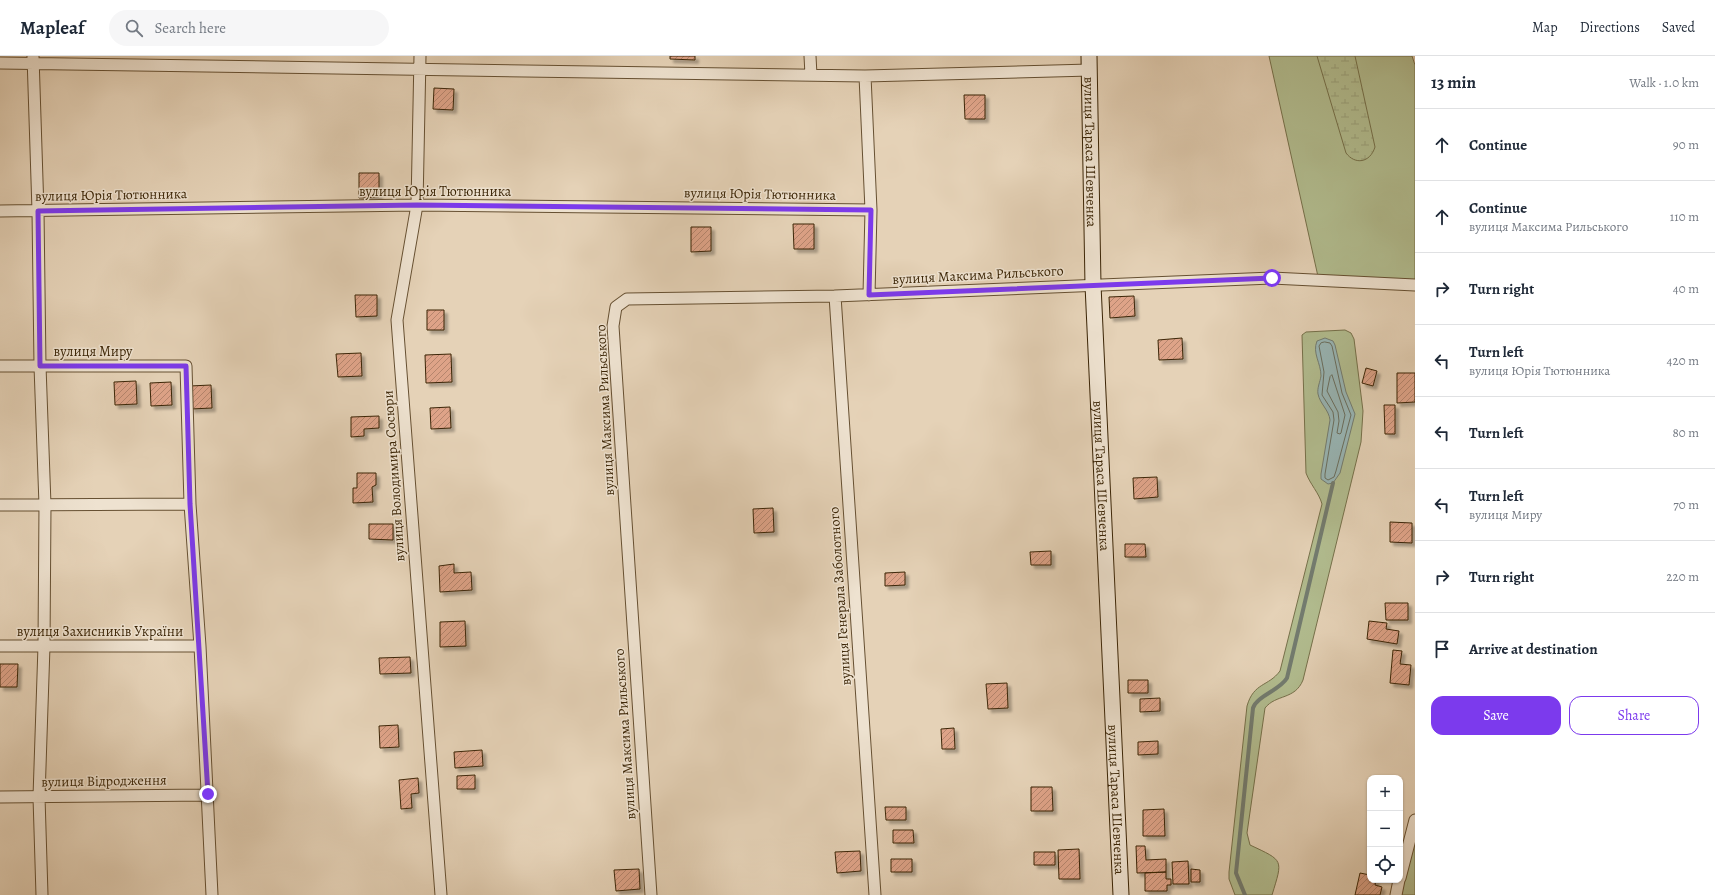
<!DOCTYPE html>
<html lang="en">
<head>
<meta charset="utf-8">
<style>
  body { margin:0; font-family:Alegreya,serif; background:#f6f6f7; color:#1f2937 }
  .controls { position:absolute; right:12px; bottom:12px; display:grid; overflow:hidden; border-radius:8px; box-shadow:0 1px 3px #0004 }
  .controls button { width:36px; height:36px; display:grid; place-items:center; padding:0; border:0; border-bottom:1px solid #e0e1e3; background:#fff; color:#1f2937; font:20px sans-serif }
  .stop { position:absolute; width:12px; height:12px; margin:-9px; border:3px solid #7c3aed; border-radius:50%; background:#fff }
  .stop.end { background:#7c3aed; border-color:#fff; box-shadow:0 1px 4px #0008 }
  .list { margin:0; padding:0; list-style:none }
  h2 { display:flex; justify-content:space-between; align-items:center; height:52px; margin:0; padding:0 16px; font-size:17px }
  h2 small { font-size:13px; font-weight:400; color:#747a83 }
  .list li { display:grid; grid-template-columns:26px 1fr auto; gap:12px; align-items:center; box-sizing:border-box; height:72px; padding:0 16px; border-top:1px solid #e0e1e3 }
  .list b { display:block; font-size:15px; white-space:nowrap }
  .list p { margin:0; font-size:13px; white-space:nowrap; color:#747a83 }
  .list em { font-size:13px; font-style:normal; color:#747a83 }
  .actions { display:flex; gap:8px; padding:12px 16px }
  .actions a { flex:1; padding:9px 0; border:1px solid #7c3aed; border-radius:12px; text-align:center; font-size:14px; color:#7c3aed }
  .actions .main { background:#7c3aed; color:#fff }
  .icon { flex:none; width:22px; height:22px; fill:none; stroke:currentColor; stroke-width:2; stroke-linecap:round; stroke-linejoin:round }
  .map { position:relative; flex:none; width:1415px; height:839px; overflow:hidden }
  header { display:flex; align-items:center; gap:24px; box-sizing:border-box; height:56px; padding:0 20px; background:#fff; border-bottom:1px solid #e0e1e3 }
  header strong { font-size:19px }
  nav { display:flex; gap:22px; margin-inline-start:auto; font-size:14px }
  .search { width:280px; height:36px; background:#f6f6f7; display:flex; align-items:center; gap:10px; box-sizing:border-box; padding:0 14px; border-radius:22px; color:#747a83; font-size:15px }
  main { display:flex }
  aside { flex:1; background:#fff }
  .map>svg:first-child { display:block }
  .grass { fill:#b2bd90; stroke:#76714b }
  .wetland { fill:url(#wetland-marsh); stroke:#76714b }
  .water { fill:#98b6b6; stroke:#737c70 }
  .lines { fill:none; stroke-linecap:round; stroke-linejoin:round }
  .shore { stroke:#6a6e5e; stroke-width:1 }
  .stream { stroke:#737c70; stroke-width:4 }
  .building { fill:url(#building-hatch); stroke:#3b2506; filter:url(#shadow) }
  .street-casing { stroke:#665032; stroke-width:13 }
  .secondary-casing { stroke:#3b2506; stroke-width:17 }
  .street { stroke:#eee2d0; stroke-width:11 }
  .secondary { stroke:#eee2d0; stroke-width:15 }
  .route { stroke:#7c3aed; stroke-width:5 }
  .labels { text-anchor:middle; dominant-baseline:central; stroke-width:3; stroke-linejoin:round; paint-order:stroke }
  .street-label { font-size:14px; fill:#3b2506; stroke:#eee2d0 }
</style>
</head>
<body>
<header>
<strong>Mapleaf</strong>
<div class="search"><svg class="icon" aria-label="search" viewBox="0 0 24 24"><circle cx="10" cy="10" r="6"/><path d="M15 15l6 6"/></svg>Search here</div>
<nav><a>Map</a><a>Directions</a><a>Saved</a></nav>
</header>
<main>
<div class="map">
<svg width="1415" height="839" viewBox="0 0 1415 839">
  <defs>
    <pattern id="wetland-marsh" width="20" height="14" patternUnits="userSpaceOnUse"><rect width="20" height="14" fill="#b2bd90"/><path d="M1 5h8M5 5V1M11 12h8M15 12V8" fill="none" stroke="#9aa27b"/></pattern>
    <pattern id="building-hatch" width="6" height="6" patternUnits="userSpaceOnUse"><rect width="6" height="6" fill="#dea388"/><path d="M-1 1l2-2M0 6l6-6M5 7l2-2" fill="none" stroke="#b5856d"/></pattern>
    <filter id="shadow"><feDropShadow dx="3.5" dy="3.5" stdDeviation="1" flood-color="#0004"/></filter>
  </defs>
  <rect width="100%" height="100%" fill="#e5d2b7"/>
  <filter id="stains"><feTurbulence type="fractalNoise" baseFrequency=".005" numOctaves="4"/><feColorMatrix values="0 0 0 0 .2 0 0 0 0 .09 0 0 0 0 .02 0 0 0 .5 -.17"/></filter>
  <radialGradient id="worn" r=".72"><stop offset=".6" stop-color="#630" stop-opacity="0"/><stop offset="1" stop-color="#630" stop-opacity=".3"/></radialGradient>
  <!-- grass -->
  <path class="grass" d="M1269 0H1412L1415 9V229L1319 225Z
    M1345 274 1351 277 1354 283 1363 355 1361 386 1303 624C1295 644 1276 638 1265 652L1247 777 1250 789C1284 805 1283 803 1272 839H1235L1229 823V816L1247 650C1254 626 1268 631 1280 615L1322 448C1319 437 1310 428 1306 417L1302 279 1306 276Z
    M1415 764V839H1396Z"/>
  <!-- wetland -->
  <path class="wetland" d="M1317 0H1355L1375 91C1370 107 1355 109 1346 97Z"/>
  <!-- water -->
  <path class="water" d="M1325 282 1333 285 1335 289 1346 336 1355 358 1340 417 1333 427 1328 428 1321 423V418L1330 364C1329 354 1320 348 1318 338 1317 332 1320 326 1321 320 1321 307 1312 297 1317 285Z"/>
  <g class="lines">
    <!-- shore -->
    <path class="shore" d="M1325 286 1330 287 1332 290 1342 337 1351 359 1336 415 1334 421 1328 424 1325 422V418L1334 364 1333 356 1322 339 1324 316 1319 290 1321 287Z
      M1332 319 1345 359 1341 377 1340 378 1337 377 1339 365 1338 356 1327 335 1330 321Z"/>
    <!-- stream -->
    <path class="stream" d="M1245 839 1236 817 1253 652C1257 640 1280 634 1287 622L1333 427"/>
  </g>
  <!-- building -->
  <path class="building" d="M670 0H695V4L670 3Z
    M434 32 454 33 453 54 433 53Z
    M964 39H985V63H965Z
    M359 117H379V141L359 142Z
    M793 168H814V193H794Z
    M691 171H711V195L691 196Z
    M355 239H377V260L356 261Z
    M1134 240 1135 260 1110 262 1109 241Z
    M427 254H444V274H427Z
    M1182 282 1183 303 1159 304 1158 284Z
    M361 297 362 320 338 321 336 298Z
    M451 298 452 326 426 327 425 299Z
    M1366 312 1377 315 1373 330 1362 327Z
    M1397 317H1415V346L1397 347Z
    M136 325 137 348 115 349 114 326Z
    M171 326 172 349 151 350 150 327Z
    M211 329 212 352 191 353 190 330Z
    M1384 349H1395V378H1385Z
    M450 351 451 372 431 373 430 352Z
    M379 360V372L364 373V380L351 381V361Z
    M357 417H376V429L372 431 373 446 353 447V432H357Z
    M1157 421 1158 441 1134 443 1133 422Z
    M773 452 774 476 754 477 753 453Z
    M1390 466 1412 467V487L1390 486Z
    M369 468H393V484L369 483Z
    M1125 488H1145L1146 501H1125Z
    M1051 495V509H1031L1030 496Z
    M454 508V517L471 516 472 534 440 536 439 510Z
    M905 516V529L885 530V517Z
    M1385 547H1408V564H1386Z
    M465 565 466 590 440 591V566Z
    M1369 565 1387 567 1386 573 1399 575 1397 588 1367 583Z
    M1393 594 1402 595 1400 608 1411 609 1409 629 1390 627Z
    M410 601 411 617 380 618 379 602Z
    M0 608H18L17 631H0Z
    M1128 624H1148V637H1128Z
    M1007 627 1008 652 988 653 986 628Z
    M1160 642V655L1140 656V643Z
    M398 669 399 691 380 692 379 670Z
    M954 672 955 693H942L941 673Z
    M1158 685V698L1138 699V686Z
    M482 694 483 710 455 712 454 696Z
    M475 719V733H457V720Z
    M418 722 419 737 411 738 412 752 401 753 399 724Z
    M1031 731H1052L1053 755H1031Z
    M885 751H906V764H886Z
    M1164 753 1165 780H1143V754Z
    M893 774H913L914 787H893Z
    M1136 790H1145L1146 804 1166 803V816L1137 817Z
    M1079 793 1080 823H1059L1058 794Z
    M860 795 861 815 837 817 835 796Z
    M1034 796H1055V809H1034Z
    M891 803H912V816H891Z
    M1188 805 1189 828H1173L1172 806Z
    M639 813 640 833 616 835 614 814Z
    M1191 813 1200 814V826H1191Z
    M1166 816V823H1171V829H1167V835H1145V817Z
    M1360 817 1370 819V824H1376L1375 829 1382 831 1380 839H1355Z"/>
  <g class="lines">
    <!-- street casing -->
    <g class="street-casing">
      <path id="street" d="M33 0 38 155 40 310 45 449 44 590 39 741 42 839
        M420 0 417 149 397 264 441 839
        M810 0 811 19
        M0 7 865 20 1090 14
        M865 20 871 154 869 239
        M0 155 417 149 871 154
        M835 240 875 839
        M0 310H186L190 448 200 590 212 839
        M0 449 190 448
        M0 590H200
        M0 741 208 739
        M1400 822 1415 764
        M651 839 613 270 616 251 627 243 835 240 1272 222 1415 229
        M1396 839 1399 824"/>
    </g>
    <!-- secondary casing -->
    <g class="secondary-casing">
      <g id="secondary">
        <path id="s1" d="M1089 0 1093 229 1121 839"/>
      </g>
    </g>
    <!-- street -->
    <use href="#street" class="street"/>
    <!-- secondary -->
    <use href="#secondary" class="secondary"/>
  </g>
  <g class="lines">
    <!-- route -->
    <path class="route" d="M208 738 190 448 186 310H40L38 155 417 149 871 154 869 239 1272 222"/>
  </g>
  <g class="labels">
    <!-- street labels -->
    <g class="street-label">
      <text stroke="none"><textPath href="#s1" startOffset="96">вулиця Тараса Шевченка</textPath></text>
      <text x="435" y="135">вулиця Юрія Тютюнника</text>
      <text transform="translate(760 138) rotate(1)">вулиця Юрія Тютюнника</text>
      <text transform="translate(111 139) rotate(-1)">вулиця Юрія Тютюнника</text>
      <text transform="translate(978 219) rotate(-3)">вулиця Максима Рильського</text>
      <text x="93" y="295">вулиця Миру</text>
      <text transform="translate(605 354) rotate(-93)">вулиця Максима Рильського</text>
      <text transform="translate(394 420) rotate(-94)">вулиця Володимира Сосюри</text>
      <text stroke="none"><textPath href="#s1" startOffset="420">вулиця Тараса Шевченка</textPath></text>
      <text transform="translate(840 540) rotate(-94)">вулиця Генерала Заболотного</text>
      <text x="100" y="575">вулиця Захисників України</text>
      <text transform="translate(625 678) rotate(-94)">вулиця Максима Рильського</text>
      <text transform="translate(104 725) rotate(-1)">вулиця Відродження</text>
      <text stroke="none"><textPath href="#s1" startOffset="744">вулиця Тараса Шевченка</textPath></text>
    </g>
  </g>
  <rect width="100%" height="100%" filter="url(#stains)"/>
  <rect width="100%" height="100%" fill="url(#worn)"/>
</svg>
<div class="controls">
<button>+</button>
<button>−</button>
<button><svg class="icon" aria-label="locate" viewBox="0 0 24 24"><circle cx="12" cy="12" r="6"/><path d="M12 2v4M12 18v4M2 12h4M18 12h4"/></svg></button>
</div>
<div class="stop" style="left:1272px;top:222px"></div>
<div class="stop end" style="left:208px;top:738px"></div>
</div>
<aside>
<h2>13 min<small>Walk · 1.0 km</small></h2>
<ul class="list">
<li><svg class="icon" aria-label="ahead" viewBox="0 0 24 24"><path d="M12 20V5M6 11l6-6 6 6"/></svg><div><b>Continue</b></div><em>90 m</em></li>
<li><svg class="icon" aria-label="ahead" viewBox="0 0 24 24"><path d="M12 20V5M6 11l6-6 6 6"/></svg><div><b>Continue</b><p>вулиця Максима Рильського</p></div><em>110 m</em></li>
<li><svg class="icon" aria-label="right" viewBox="0 0 24 24"><path d="M7 20v-9h11M14 6l5 5-5 5"/></svg><div><b>Turn right</b></div><em>40 m</em></li>
<li><svg class="icon" aria-label="left" viewBox="0 0 24 24"><path d="M17 20v-9H6M10 6l-5 5 5 5"/></svg><div><b>Turn left</b><p>вулиця Юрія Тютюнника</p></div><em>420 m</em></li>
<li><svg class="icon" aria-label="left" viewBox="0 0 24 24"><path d="M17 20v-9H6M10 6l-5 5 5 5"/></svg><div><b>Turn left</b></div><em>80 m</em></li>
<li><svg class="icon" aria-label="left" viewBox="0 0 24 24"><path d="M17 20v-9H6M10 6l-5 5 5 5"/></svg><div><b>Turn left</b><p>вулиця Миру</p></div><em>70 m</em></li>
<li><svg class="icon" aria-label="right" viewBox="0 0 24 24"><path d="M7 20v-9h11M14 6l5 5-5 5"/></svg><div><b>Turn right</b></div><em>220 m</em></li>
<li><svg class="icon" aria-label="arrive" viewBox="0 0 24 24"><path d="M6 21V4h12l-3 4 3 4H6"/></svg><div><b>Arrive at destination</b></div></li>
</ul>
<div class="actions"><a class="main">Save</a><a>Share</a></div>
</aside>
</main>
</body>
</html>
